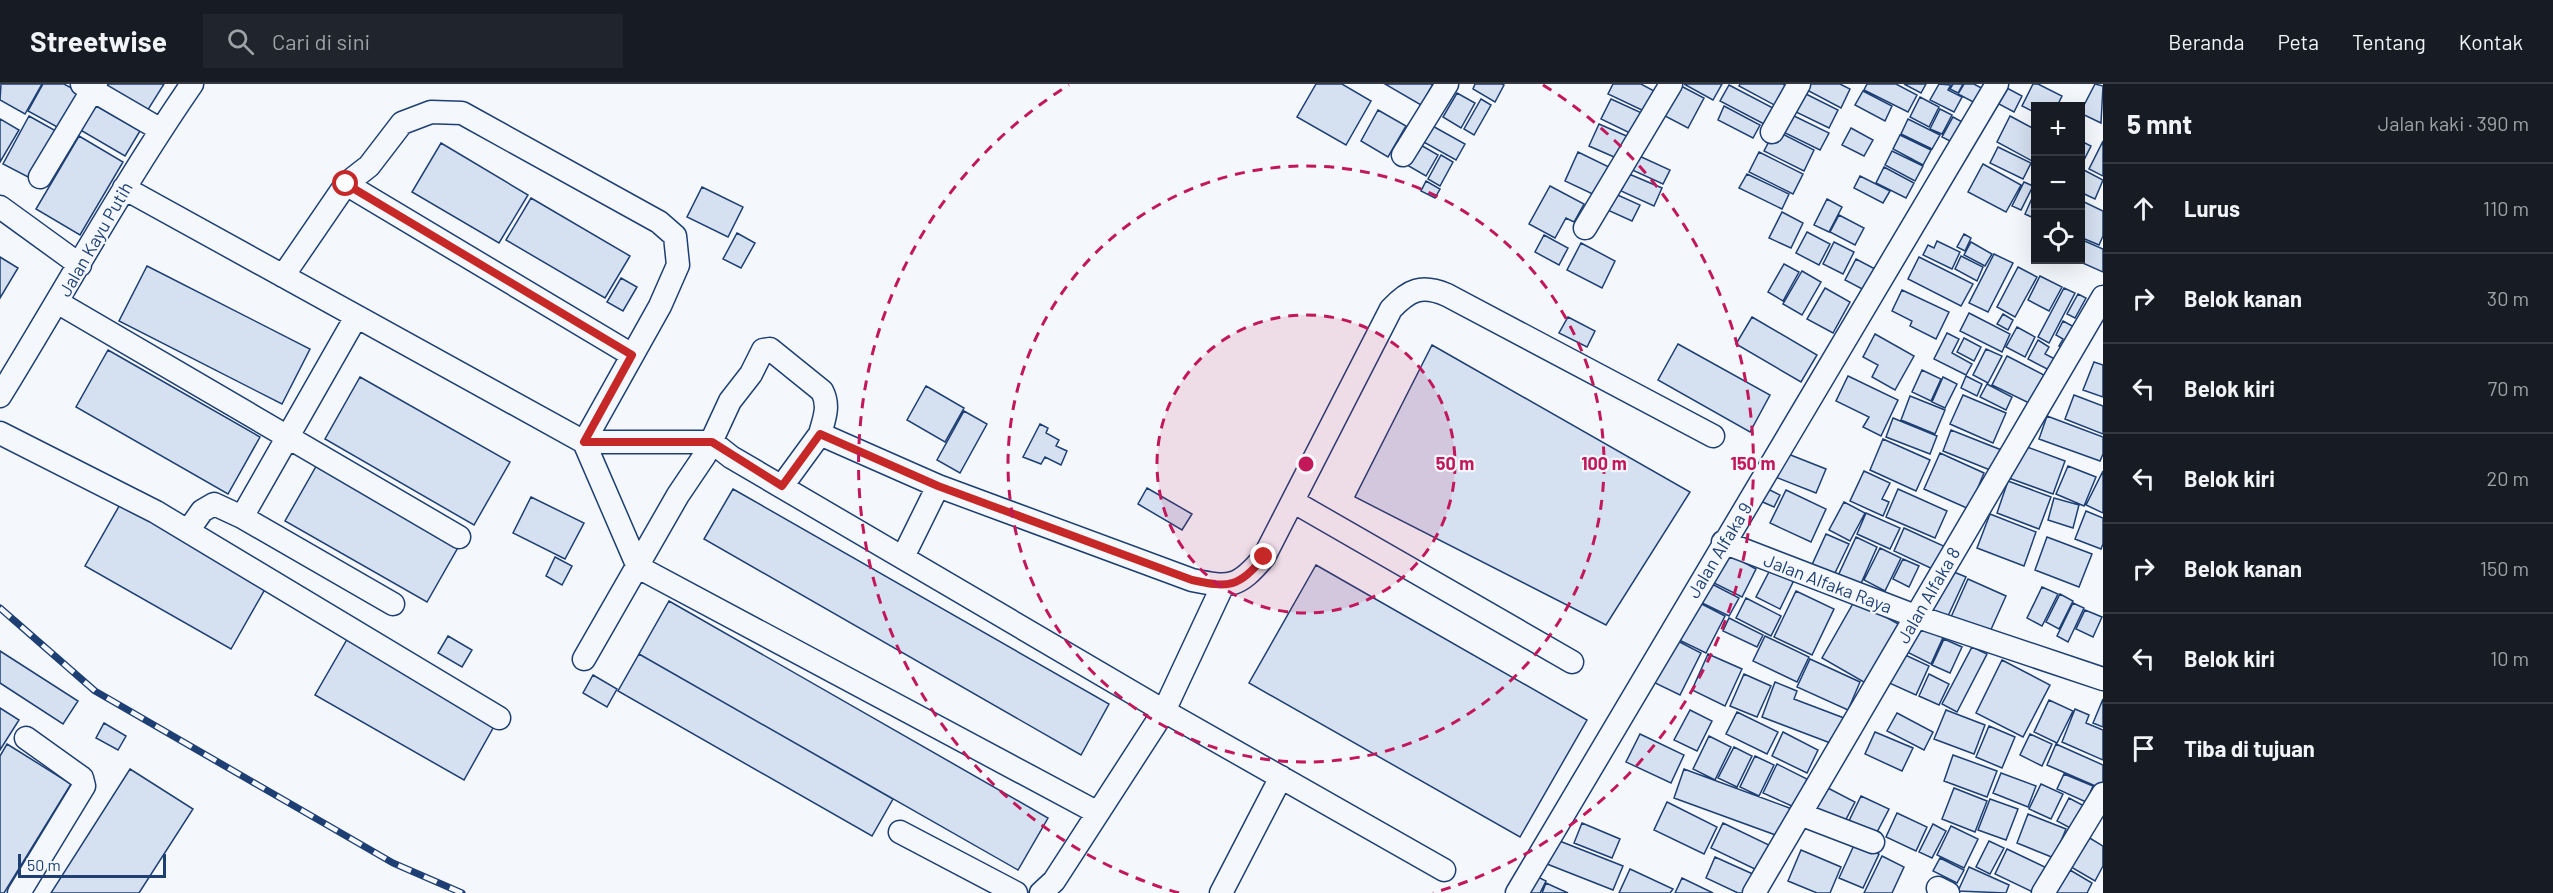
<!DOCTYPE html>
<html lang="id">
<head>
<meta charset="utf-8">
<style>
  body { margin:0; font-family:Barlow,sans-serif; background:#20242c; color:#f1f3f6 }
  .controls { position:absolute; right:18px; top:18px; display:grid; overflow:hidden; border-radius:0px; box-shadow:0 6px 24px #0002 }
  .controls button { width:54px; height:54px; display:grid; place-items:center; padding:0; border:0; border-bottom:2px solid #363941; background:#171b24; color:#f1f3f6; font:30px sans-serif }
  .scale { position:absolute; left:18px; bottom:15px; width:148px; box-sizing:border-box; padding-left:6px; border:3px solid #1d3f73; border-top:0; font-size:16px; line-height:21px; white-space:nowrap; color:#1d3f73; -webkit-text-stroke:4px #f4f7fb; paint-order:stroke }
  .stop { position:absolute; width:18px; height:18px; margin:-14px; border:4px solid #c62828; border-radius:50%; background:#fff }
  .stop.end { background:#c62828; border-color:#fff; box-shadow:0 2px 6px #0008 }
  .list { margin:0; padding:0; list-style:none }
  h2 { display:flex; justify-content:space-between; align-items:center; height:78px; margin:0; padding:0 24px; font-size:26px }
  h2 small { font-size:20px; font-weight:400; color:#9ea1a6 }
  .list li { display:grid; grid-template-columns:39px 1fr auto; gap:18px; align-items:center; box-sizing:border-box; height:90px; padding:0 24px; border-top:2px solid #363941 }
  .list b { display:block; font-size:22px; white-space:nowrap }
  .list em { font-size:20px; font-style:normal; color:#9ea1a6 }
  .icon { flex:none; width:33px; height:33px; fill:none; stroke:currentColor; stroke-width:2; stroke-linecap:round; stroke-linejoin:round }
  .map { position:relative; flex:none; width:2103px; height:809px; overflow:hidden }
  header { display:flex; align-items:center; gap:36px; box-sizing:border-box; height:84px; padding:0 30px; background:#171b24; border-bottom:2px solid #363941 }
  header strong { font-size:28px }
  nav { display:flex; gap:33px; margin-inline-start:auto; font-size:21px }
  .search { width:420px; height:54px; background:#20242c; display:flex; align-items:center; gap:15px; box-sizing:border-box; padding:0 21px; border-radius:0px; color:#9ea1a6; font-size:22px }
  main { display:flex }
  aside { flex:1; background:#171b24 }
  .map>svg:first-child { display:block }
  .building { fill:#d5e0f0; stroke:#1d3f73; stroke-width:1.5 }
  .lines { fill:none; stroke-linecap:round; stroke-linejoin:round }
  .minor-casing { stroke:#1d3f73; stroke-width:25 }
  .minor { stroke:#f4f7fb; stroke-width:22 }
  .rail-casing { stroke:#1d3f73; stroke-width:7 }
  .rail { stroke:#f4f7fb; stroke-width:4.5; stroke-dasharray:14; stroke-linecap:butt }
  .route { stroke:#c62828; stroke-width:8 }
  .ring { fill:none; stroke:#c2185b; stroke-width:3; stroke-dasharray:10 8 }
  .labels { text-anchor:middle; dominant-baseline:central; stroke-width:4.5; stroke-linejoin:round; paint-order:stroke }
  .street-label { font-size:18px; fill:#1d3f73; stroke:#f4f7fb }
  .centre { fill:#c2185b; stroke:#f4f7fb; stroke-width:3 }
  .ring-label { font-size:18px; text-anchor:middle; font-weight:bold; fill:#c2185b; stroke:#f4f7fb; stroke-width:4.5; stroke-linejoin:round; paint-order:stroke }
</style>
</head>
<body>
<header>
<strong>Streetwise</strong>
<div class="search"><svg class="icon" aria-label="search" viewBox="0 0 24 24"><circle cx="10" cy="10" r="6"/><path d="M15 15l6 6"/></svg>Cari di sini</div>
<nav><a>Beranda</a><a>Peta</a><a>Tentang</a><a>Kontak</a></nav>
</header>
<main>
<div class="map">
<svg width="2103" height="809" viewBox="0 0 2103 809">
  <rect width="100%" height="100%" fill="#f4f7fb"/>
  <!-- building -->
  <path class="building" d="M1 0H42L25 30 0 16Z
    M43 0H64L79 8 59 44 28 27Z
    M105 0H164L144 32 102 6Z
    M1316 0H1342L1371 17 1346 61 1297 33Z
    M1385 0H1433L1421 21Z
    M1475 0H1502L1504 1 1495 18 1473 5Z
    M1613 0H1641L1656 8 1646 28 1608 10Z
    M1684 0H1722L1713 16Z
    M1740 0H1783L1791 4 1780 24 1739 2Z
    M1808 0H1840L1850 5 1841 24 1805 5Z
    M1867 0H1896L1917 11 1908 28 1864 6Z
    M1904 0H1926L1921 9Z
    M1939 0 1951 1 1948 6 1962 13 1954 28 1930 16Z
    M1953 0H1963L1958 9 1950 5Z
    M1964 0H1974L1987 7 1979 21 1958 10Z
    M2033 0H2038L2062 12 2057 22H2036V29L2022 22Z
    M2095 0 2103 2 2101 39 2080 29Z
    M1729 1 1773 24 1764 40 1720 17Z
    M1681 2 1704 14 1688 44 1665 32Z
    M2005 3 2022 12 2014 28 1997 19Z
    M1863 7 1892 22 1885 37 1855 21Z
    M1457 9 1475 19 1461 44 1443 33Z
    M1806 10 1838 26 1829 44 1796 28Z
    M1920 13 1939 23 1929 43 1910 33Z
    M1481 15 1491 21 1474 51 1464 45Z
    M1611 15 1644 30 1634 51 1601 35Z
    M91 19 140 47 125 72 77 44Z
    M1724 22 1760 41 1753 54 1718 36Z
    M1940 25 1952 31 1942 50 1930 45Z
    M1378 26 1406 42 1388 73 1361 57Z
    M1788 29 1829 49 1820 66 1779 46Z
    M29 32 56 47 30 94 3 80Z
    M2010 32 2036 46 2034 78 1997 58Z
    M1953 33 1966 40 1956 60 1942 53Z
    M0 35 19 46 0 78Z
    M1908 35 1940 51 1932 65 1901 50Z
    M1429 40 1465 60 1456 76 1420 56Z
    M1599 40 1631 54 1621 76 1589 62Z
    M1851 44 1873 56 1864 72 1842 61Z
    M1775 46 1814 66 1804 87 1764 67Z
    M1900 51 1931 66 1923 81 1893 65Z
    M79 52 123 78 80 151 36 125Z
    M2103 57V92L2089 85Z
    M2083 58 2091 62 2082 80 2080 63Z
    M441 59 528 111 499 159 412 108Z
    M1419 60 1438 71 1426 92 1407 81Z
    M1998 63 2031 79 2023 95 1990 79Z
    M1892 67 1923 82 1915 97 1885 81Z
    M1578 68 1613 85 1599 113 1565 97Z
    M1759 68 1803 90 1793 110 1749 88Z
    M1441 71 1453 78 1440 102 1428 95Z
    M1637 71 1670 86 1663 100 1630 85Z
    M1983 80 2021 101 2006 128 1968 108Z
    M1884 83 1914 99 1906 114 1876 99Z
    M2080 84 2103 96 2095 115 2080 108Z
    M1629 90 1662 104 1654 122 1621 107Z
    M1747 90 1789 110 1782 125 1739 104Z
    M1860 92 1890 107 1883 119 1854 104Z
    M1426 97 1440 105 1435 114 1421 107Z
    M2024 98 2033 102 2021 126 2012 122Z
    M1550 102 1584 120 1574 138 1566 134 1555 154 1529 140Z
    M702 103 743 123 728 153 687 133Z
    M2036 105V135L2025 130Z
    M1611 108 1640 121 1632 137 1603 124Z
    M531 114 630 172 605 214 506 156Z
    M1827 115 1842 123 1829 148 1814 141Z
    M2080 116 2103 127V152L2099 161 2080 153Z
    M1782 128 1803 139 1791 164 1769 154Z
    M1839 131 1864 144 1855 161 1830 148Z
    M1807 148 1830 160 1819 181 1796 169Z
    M737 149 755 159 741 184 723 175Z
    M1964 150 1971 154 1965 167 1957 163Z
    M1544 151 1568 164 1559 181 1535 168Z
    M2080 155 2103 165V188L2076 176H2080Z
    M1937 157 1960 168 1952 185 1923 171 1928 161 1934 164Z
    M1834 158 1854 168 1843 190 1823 180Z
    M1971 158 1992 170 1985 182 1964 171Z
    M1581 159 1615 177 1602 204 1567 186Z
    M1994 170 2013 179 1988 228 1969 219Z
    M1961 172 1983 183 1977 197 1955 185Z
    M0 173 18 184 0 214Z
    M1919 173 1973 200 1961 222 1908 195Z
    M1856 175 1877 186 1866 207 1845 196Z
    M1784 180 1799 188 1783 217 1768 208Z
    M147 182 310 265 282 320 119 237Z
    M2018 183 2037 193 2015 233 1997 223Z
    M1802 187 1821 198 1802 231 1783 220Z
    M2040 192 2062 203 2049 227 2028 216Z
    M621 194 637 203 623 227 607 218Z
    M1825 204 1850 218 1833 249 1807 235Z
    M2064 204 2075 209 2049 259 2038 253Z
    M1902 206 1949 228 1936 255 1910 242 1912 237 1892 227Z
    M2078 210 2086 214 2075 234 2067 230Z
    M1969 229 2010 250 2002 268 1960 247Z
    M2003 230 2013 236 2008 246 1997 240Z
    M1568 233 1595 247 1587 263 1559 249Z
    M1752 233 1817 271 1801 298 1736 260Z
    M2063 237 2078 245 2066 266 2059 262 2063 255 2056 251Z
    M2017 243 2035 253 2025 273 2006 263Z
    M1947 249 1959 255 1952 269 1972 280 1966 291 1934 275Z
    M1875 250 1914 272 1895 306 1872 293 1878 281 1863 273Z
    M1964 254 1981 263 1974 277 1957 268Z
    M2038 256 2049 263 2045 270 2055 275 2049 286 2028 275Z
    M1678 260 1770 311 1750 348 1658 296Z
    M1432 261 1690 408 1606 541 1355 413Z
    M1986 265 2002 272 1988 299 1973 291Z
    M108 266 260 353 228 410 76 323Z
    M2007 272 2044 291 2029 319 1992 301Z
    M2094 278 2103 281V313L2083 306Z
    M1922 286 1941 295 1931 317 1912 308Z
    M1848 292 1898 316 1881 352 1863 343 1869 333 1836 317Z
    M1966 292 1982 300 1977 312 1961 304Z
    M360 293 510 378 474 441 325 355Z
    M1943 293 1957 300 1945 324 1932 318Z
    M1987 300 2012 313 2006 326 1980 313Z
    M926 302 964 324 945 358 907 336Z
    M1963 311 2006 329 1993 359 1950 340Z
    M2074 311 2103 322V350L2065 335Z
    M1910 312 1945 326 1935 350 1901 336Z
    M964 327 987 340 960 389 937 376Z
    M2047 332 2103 353V370L2100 377 2039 355Z
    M1893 334 1937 352 1930 370 1886 353Z
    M1040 340 1048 344 1046 349 1059 356 1056 362 1067 367 1061 381 1045 373 1041 380 1023 373Z
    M1951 346 2004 367 1995 388 1943 367Z
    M1883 355 1930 376 1916 407 1870 386Z
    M2019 360 2065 377 2053 410 2006 393Z
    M1783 368 1826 385 1816 409 1773 392Z
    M1940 369 1984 389 1969 425 1924 405Z
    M318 379 460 460 427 518 285 437Z
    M2068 382 2096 393 2084 422 2056 410Z
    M1864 387 1890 399 1882 415 1889 418 1883 432 1850 417Z
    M2103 387V429L2086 421Z
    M2008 397 2051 413 2039 445 1997 429Z
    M1762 402 1780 411 1774 423 1756 415Z
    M1147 404 1192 430 1182 446 1138 420Z
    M733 405 1109 620 1081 671 704 455Z
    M1898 405 1947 427 1935 454 1886 433Z
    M1786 406 1826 425 1811 458 1770 439Z
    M531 413 584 439 565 475 513 449Z
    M2054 414 2079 421 2073 444 2048 436Z
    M122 417 268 500 231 565 85 482Z
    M1844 418 1865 429 1850 457 1829 446Z
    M2086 427 2103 434V460L2101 465 2075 455Z
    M1866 429 1900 444 1890 465 1857 450Z
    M1990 430 2036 448 2024 482 1977 464Z
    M1904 444 1948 464 1937 487 1894 467Z
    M1826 450 1849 460 1833 493 1811 483Z
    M1856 453 1877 463 1859 504 1837 494Z
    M2047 453 2092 470 2079 503 2035 486Z
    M1880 464 1901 474 1885 507 1864 496Z
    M1725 468 1756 485 1742 513 1710 497Z
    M555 473 572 482 562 501 546 492Z
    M1903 475 1919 482 1909 503 1893 495Z
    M1316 481 1587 636 1520 753 1249 599Z
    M1771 484 1794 496 1780 525 1756 513Z
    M1949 486 1966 493 1948 532 1931 525Z
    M1968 495 2006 512 1989 550 1951 533Z
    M1710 499 1739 514 1729 532 1700 518Z
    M2042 503 2058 510 2042 542 2027 534Z
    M1796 507 1834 525 1812 571 1774 553Z
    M2060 510 2073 517 2059 545 2046 538Z
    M1746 514 1781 532 1771 552 1736 534Z
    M1855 516 1902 542 1869 601 1822 574Z
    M669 517 1048 734 1018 786 639 570Z
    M1696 517 1725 532 1706 569 1677 555Z
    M2073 519 2084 524 2068 558 2057 552Z
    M2085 526 2102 533 2093 553 2076 545Z
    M1729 534 1763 551 1757 563 1723 547Z
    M1917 536 1945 549 1931 580 1903 566Z
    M349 552 497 637 464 696 315 611Z
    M448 552 472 566 462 583 438 569Z
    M1765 552 1809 573 1797 598 1753 577Z
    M1672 554 1701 569 1680 611 1651 597Z
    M1944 555 1962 563 1950 589 1932 581Z
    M1972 563 1987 570 1957 628 1942 620Z
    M0 567 78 617 63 640 0 599Z
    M1901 569 1929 582 1916 611 1887 598Z
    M639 570 893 715 872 752 618 607Z
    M1708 570 1742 585 1725 622 1692 606Z
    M1810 575 1860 598 1848 626 1797 603Z
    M2002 576 2050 601 2023 653 1976 629Z
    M1744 590 1771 602 1757 633 1730 622Z
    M1929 590 1949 600 1939 621 1919 612Z
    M593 591 617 605 607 623 583 609Z
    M1775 598 1797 607 1794 615 1844 634 1833 660 1762 633Z
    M2103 615V643L2093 639Z
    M2049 616 2073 627 2057 659 2034 648Z
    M0 624 19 636 0 666Z
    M2075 625 2089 631 2086 639 2103 646V676L2062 658Z
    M1690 626 1712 637 1697 667 1674 656Z
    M1946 626 1985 641 1974 670 1934 655Z
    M1737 628 1778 648 1767 670 1726 650Z
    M1897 629 1933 648 1924 666 1887 647Z
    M104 639 126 652 118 666 96 654Z
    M1989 642 2015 653 2002 684 1976 673Z
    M1783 648 1818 666 1807 689 1772 672Z
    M1875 648 1913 664 1902 687 1865 670Z
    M1640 650 1684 671 1671 699 1626 678Z
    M2030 650 2052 660 2042 682 2020 671Z
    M1709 652 1731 663 1715 696 1693 685Z
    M7 660 71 700 4 809H0V672Z
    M2056 660 2103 681V698L2100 704 2047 681Z
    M1734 663 1752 672 1737 703 1718 694Z
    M1953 671 1997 687 1987 713 1944 697Z
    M1755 672 1774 681 1759 712 1740 703Z
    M1777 680 1807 695 1794 723 1763 709Z
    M130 685 193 725 139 809H51Z
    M1684 685 1792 725 1781 753 1674 714Z
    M2001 689 2036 702 2028 723 1993 709Z
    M2064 690 2093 702 2086 718 2057 705Z
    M2041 700 2063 710 2051 735 2029 725Z
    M1824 702 1855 718 1843 741 1812 726Z
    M1954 704 1987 717 1975 748 1942 735Z
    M1861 712 1889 725 1875 752 1848 739Z
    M2069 714 2086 723 2074 746 2057 737Z
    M1990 715 2018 725 2006 756 1978 746Z
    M1667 718 1717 743 1704 770 1654 746Z
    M1897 729 1927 743 1916 767 1886 753Z
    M2028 730 2066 745 2054 774 2017 759Z
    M1582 739 1620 755 1612 774 1574 759Z
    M1723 739 1771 762 1759 787 1711 764Z
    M1933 740 1946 747 1932 774 1919 768Z
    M1951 742 1978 755 1964 784 1937 771Z
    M2088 753 2103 762V782L2095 797 2071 783Z
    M1557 756 1623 782 1613 806 1547 780Z
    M1989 757 2004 764 1990 790 1976 783Z
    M1855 759 1879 770 1863 804 1839 794Z
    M2007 765 2049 785 2035 809 1995 790Z
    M1801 766 1841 783 1830 809H1817L1788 797Z
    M1882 772 1904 783 1892 809H1864Z
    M1715 773 1755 791 1747 809H1738L1706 794Z
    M1940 774 1964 786 1957 799 1933 787Z
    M1969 783 2009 801 2006 809 1958 807Z
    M1630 785 1673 805 1670 809H1619Z
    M2070 786 2092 799 2087 809H2056Z
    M1532 790 1546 797 1540 809H1523Z
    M1682 794 1713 809H1675Z
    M1546 799 1568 809H1542Z"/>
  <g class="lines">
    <!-- minor casing -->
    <g class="minor-casing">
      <path id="minor" d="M82 0 161 46
        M1772 48 1799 0
        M1403 71 1447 0
        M40 93 96 0
        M346 100 632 271
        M124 104 584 358H712L731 373 1164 627 1444 786
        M0 123 80 181
        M1585 144 1671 0
        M283 192 346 100 369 82 402 39 431 28 462 29 659 138 675 152 678 181 660 222 584 358 638 483 1098 729
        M57 218 459 453
        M356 233 242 433 393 520
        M0 312C64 208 123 100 192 0
        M0 349 156 428 499 634
        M782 402 820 350 938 402
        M1294 418 1572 578
        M188 447 202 427 214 420 242 433
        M1723 458 1915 532 2103 595
        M903 473 938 402 1192 496C1230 504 1238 504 1264 473L1391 225C1409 206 1421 200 1447 211L1713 352
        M584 575 678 411 705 371 730 317 751 290 763 266 770 265 822 307C830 322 824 335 820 350
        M1800 730 1873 758
        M900 748 1016 809
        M1938 804 1948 809
        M19 809 84 702 82 694 26 654
        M1041 809 1054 797 1164 627 1222 503
        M1221 809 1281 693
        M1517 809 1997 0
        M1754 809 2103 213
        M2043 809 2103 710"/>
    </g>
    <!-- minor -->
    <use href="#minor" class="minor"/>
    <!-- rail casing -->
    <g class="rail-casing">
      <path id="rail" d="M0 524 95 607 393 779 462 809"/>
    </g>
    <!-- rail -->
    <use href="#rail" class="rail"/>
  </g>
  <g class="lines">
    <!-- route -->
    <path class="route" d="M346 100 632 271 584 358H712L782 402 820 350 938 402 1192 496C1229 504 1238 504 1264 473"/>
  </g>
  <!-- distance rings -->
  <circle cx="1306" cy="380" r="149" fill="#c2185b" fill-opacity=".12"/>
  <g class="ring">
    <circle cx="1306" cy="380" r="149"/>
    <circle cx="1306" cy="380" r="298"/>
    <path d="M1179 809A447 447 0 0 1 1069 1M1543 1A447 447 0 0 1 1433 809"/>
  </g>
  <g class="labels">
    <!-- street labels -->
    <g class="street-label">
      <text transform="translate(95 155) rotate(-60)">Jalan Kayu Putih</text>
      <text transform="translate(1719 466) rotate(-59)">Jalan Alfaka 9</text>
      <text transform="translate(1828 499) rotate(21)">Jalan Alfaka Raya</text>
      <text transform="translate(1928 511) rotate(-60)">Jalan Alfaka 8</text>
    </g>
  </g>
  <circle cx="1306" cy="380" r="9" class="centre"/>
  <g class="ring-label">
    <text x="1455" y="386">50 m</text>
    <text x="1604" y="386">100 m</text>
    <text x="1753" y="386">150 m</text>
  </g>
</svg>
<div class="controls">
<button>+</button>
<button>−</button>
<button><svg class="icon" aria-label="locate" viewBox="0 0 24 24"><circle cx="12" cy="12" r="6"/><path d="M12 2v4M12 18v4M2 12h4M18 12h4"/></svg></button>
</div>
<div class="scale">50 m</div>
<div class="stop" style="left:346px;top:100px"></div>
<div class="stop end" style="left:1264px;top:473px"></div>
</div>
<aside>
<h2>5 mnt<small>Jalan kaki · 390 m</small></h2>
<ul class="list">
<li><svg class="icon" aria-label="ahead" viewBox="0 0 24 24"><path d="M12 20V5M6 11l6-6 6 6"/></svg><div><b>Lurus</b></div><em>110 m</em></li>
<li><svg class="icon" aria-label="right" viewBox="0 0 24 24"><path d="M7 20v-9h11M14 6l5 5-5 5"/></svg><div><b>Belok kanan</b></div><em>30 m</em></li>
<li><svg class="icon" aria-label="left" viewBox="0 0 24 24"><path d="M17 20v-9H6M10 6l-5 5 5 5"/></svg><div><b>Belok kiri</b></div><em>70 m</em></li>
<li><svg class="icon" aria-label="left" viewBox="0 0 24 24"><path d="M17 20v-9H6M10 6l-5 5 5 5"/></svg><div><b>Belok kiri</b></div><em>20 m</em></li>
<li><svg class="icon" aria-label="right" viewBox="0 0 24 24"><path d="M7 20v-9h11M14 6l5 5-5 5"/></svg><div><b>Belok kanan</b></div><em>150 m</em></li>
<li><svg class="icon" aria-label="left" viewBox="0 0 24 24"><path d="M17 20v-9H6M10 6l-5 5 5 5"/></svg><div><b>Belok kiri</b></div><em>10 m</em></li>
<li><svg class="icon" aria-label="arrive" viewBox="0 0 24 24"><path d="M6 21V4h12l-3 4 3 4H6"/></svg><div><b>Tiba di tujuan</b></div></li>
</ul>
</aside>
</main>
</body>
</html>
